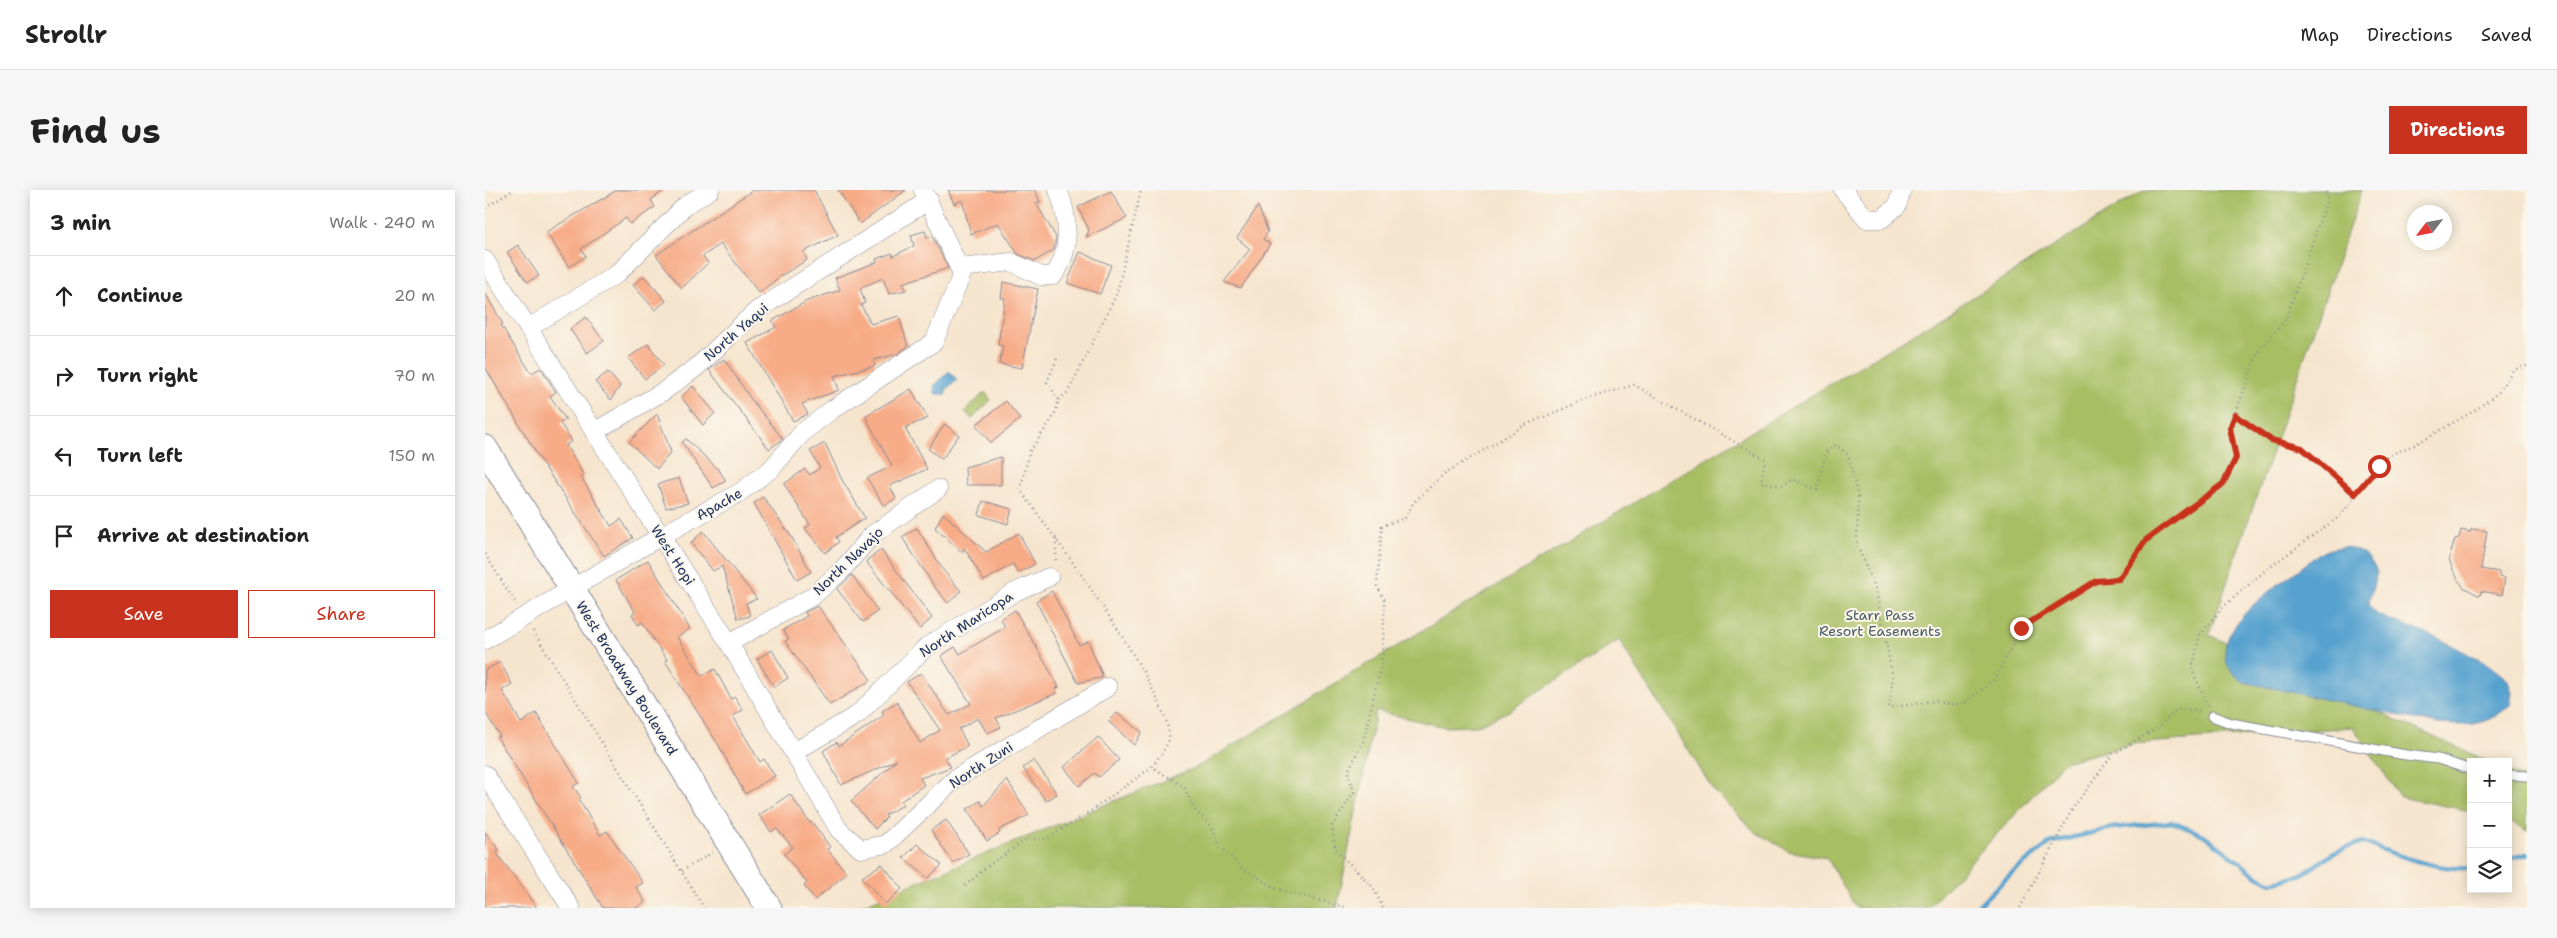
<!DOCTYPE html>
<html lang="en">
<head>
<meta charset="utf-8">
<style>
  body { margin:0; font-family:"Shantell Sans",sans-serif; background:#f6f6f6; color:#222 }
  .controls { position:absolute; right:15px; bottom:15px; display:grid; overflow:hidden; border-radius:0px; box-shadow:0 2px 12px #0003 }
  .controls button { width:45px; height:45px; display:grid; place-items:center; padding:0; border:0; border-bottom:1px solid #e0e0e0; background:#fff; color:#222; font:25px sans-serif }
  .compass { position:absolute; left:1922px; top:15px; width:45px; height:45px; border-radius:50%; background:#fff; box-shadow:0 2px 12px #0003; rotate:238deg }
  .stop { position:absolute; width:15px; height:15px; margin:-11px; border:4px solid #c8321e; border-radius:50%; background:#fff }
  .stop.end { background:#c8321e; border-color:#fff; box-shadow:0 1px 5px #0008 }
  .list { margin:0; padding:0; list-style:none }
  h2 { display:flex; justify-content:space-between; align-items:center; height:65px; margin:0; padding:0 20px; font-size:21px }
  h2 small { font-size:16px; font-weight:400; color:#767676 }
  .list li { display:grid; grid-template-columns:32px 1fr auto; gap:15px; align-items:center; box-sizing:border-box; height:80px; padding:0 20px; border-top:1px solid #e0e0e0 }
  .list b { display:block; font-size:19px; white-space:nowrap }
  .list em { font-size:16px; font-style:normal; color:#767676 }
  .actions { display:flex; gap:10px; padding:15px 20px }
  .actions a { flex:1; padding:11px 0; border:1px solid #c8321e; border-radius:0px; text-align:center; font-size:18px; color:#c8321e }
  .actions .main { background:#c8321e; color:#fff }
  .icon { flex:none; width:28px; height:28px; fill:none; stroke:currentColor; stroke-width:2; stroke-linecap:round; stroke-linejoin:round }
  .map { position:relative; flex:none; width:2042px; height:718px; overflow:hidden; border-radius:0px }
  header { display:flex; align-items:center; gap:30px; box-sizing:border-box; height:70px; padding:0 25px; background:#fff; border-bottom:1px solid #e0e0e0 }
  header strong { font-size:24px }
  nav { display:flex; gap:28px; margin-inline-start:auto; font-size:18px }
  .intro { display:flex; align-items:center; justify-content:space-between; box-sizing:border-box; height:120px; padding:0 30px }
  h1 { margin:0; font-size:35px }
  .button { padding:12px 22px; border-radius:0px; background:#c8321e; color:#fff; font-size:18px; font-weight:700 }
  main { display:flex; gap:30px; padding:0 30px }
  aside { flex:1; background:#fff; border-radius:0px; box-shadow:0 2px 12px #0003 }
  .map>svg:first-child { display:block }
  .green { fill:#a8be63; stroke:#627660 }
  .water { fill:#57a2cf; stroke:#396896 }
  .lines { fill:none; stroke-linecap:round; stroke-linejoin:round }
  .stream { stroke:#57a2cf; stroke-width:4.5 }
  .building { fill:#f7ab86 }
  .lane-casing { stroke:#888a96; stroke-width:11 }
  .street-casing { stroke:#888a96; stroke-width:19 }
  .secondary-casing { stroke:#888a96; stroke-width:27 }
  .path { stroke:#888a96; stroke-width:2.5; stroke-dasharray:1 4; stroke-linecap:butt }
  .lane { stroke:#fff; stroke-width:9 }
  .street { stroke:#fff; stroke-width:18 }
  .secondary { stroke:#fff; stroke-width:25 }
  .route { stroke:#c8321e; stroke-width:6 }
  .labels { text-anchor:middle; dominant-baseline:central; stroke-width:4; stroke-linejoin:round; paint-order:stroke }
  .street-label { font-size:14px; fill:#1b2f5e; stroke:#fbf7ec }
  .park-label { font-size:14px; fill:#455a60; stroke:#fbf7ec }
</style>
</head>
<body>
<header>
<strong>Strollr</strong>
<nav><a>Map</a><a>Directions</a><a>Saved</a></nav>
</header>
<div class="intro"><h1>Find us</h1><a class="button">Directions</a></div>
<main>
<aside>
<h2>3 min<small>Walk · 240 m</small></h2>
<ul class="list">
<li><svg class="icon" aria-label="ahead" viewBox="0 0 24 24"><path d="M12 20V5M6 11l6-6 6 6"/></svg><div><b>Continue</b></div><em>20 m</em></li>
<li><svg class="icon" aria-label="right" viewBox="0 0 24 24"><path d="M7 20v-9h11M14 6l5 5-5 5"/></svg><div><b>Turn right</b></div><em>70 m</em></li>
<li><svg class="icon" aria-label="left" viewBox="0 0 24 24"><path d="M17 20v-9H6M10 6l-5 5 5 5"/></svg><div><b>Turn left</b></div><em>150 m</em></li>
<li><svg class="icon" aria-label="arrive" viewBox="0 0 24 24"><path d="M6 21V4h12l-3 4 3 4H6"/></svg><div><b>Arrive at destination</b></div></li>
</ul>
<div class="actions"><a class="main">Save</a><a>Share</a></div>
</aside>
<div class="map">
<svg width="2042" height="718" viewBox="0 0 2042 718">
  <rect width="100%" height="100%" fill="#fbf7ec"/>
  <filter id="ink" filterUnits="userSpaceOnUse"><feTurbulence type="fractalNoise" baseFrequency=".02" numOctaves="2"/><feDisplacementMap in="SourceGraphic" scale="10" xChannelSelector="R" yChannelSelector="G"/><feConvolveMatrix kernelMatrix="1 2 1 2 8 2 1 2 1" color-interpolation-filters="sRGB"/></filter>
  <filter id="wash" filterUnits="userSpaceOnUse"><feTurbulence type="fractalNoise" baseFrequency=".0096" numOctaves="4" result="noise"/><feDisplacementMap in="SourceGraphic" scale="20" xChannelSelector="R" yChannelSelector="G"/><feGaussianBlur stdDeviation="1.12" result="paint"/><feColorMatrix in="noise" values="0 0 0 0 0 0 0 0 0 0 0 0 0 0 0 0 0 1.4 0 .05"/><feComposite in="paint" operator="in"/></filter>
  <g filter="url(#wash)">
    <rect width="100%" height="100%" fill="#f6e5ce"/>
    <!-- green -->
    <path class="green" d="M1659 0H1877L1724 445 2004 572H1986V621L1915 607 1868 537 1648 554 1579 572 1443 718H1371L1342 668 1303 661 1269 641 1229 601 1134 450 1024 521 991 536 960 537 891 521 852 718H369L712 577 1453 129Z
      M500 202 506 210 487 229 480 221Z
      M2023 581 2042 589V641L2023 630Z"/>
    <!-- water -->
    <path class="water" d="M464 181 472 190 461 200V204H450L449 196Z
      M1859 357C1877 359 1884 366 1892 382L1883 415 1893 425 1955 449 2004 475 2023 490 2027 503 2025 515C2002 536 1983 536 1953 534L1759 492C1704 456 1783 401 1812 381 1821 374 1831 365 1840 361 1846 358 1853 358 1859 357Z"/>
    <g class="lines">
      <!-- stream -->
      <path class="stream" d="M2023 669 2042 664
        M1490 718 1526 684 1565 653 1627 638 1687 632 1719 645 1771 685 1786 693 1814 686 1849 663 1877 652C1910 664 1950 681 1986 678"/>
    </g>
    <g id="blocks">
      <!-- building -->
      <path class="building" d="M132 0H180L166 10 170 17 145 34 141 28 96 59 101 66 84 77 61 42Z
        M268 0H329L353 45 318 62 322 70 294 87 274 103 236 54 218 66 223 73 197 98 171 65Z
        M353 0H421L375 34Z
        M463 0H550L555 12 551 13 571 47 569 60 550 71 533 64 513 33 486 44 477 10 469 14Z
        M626 1 642 28 601 47 604 40 593 17Z
        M773 16 783 42 778 49 785 54 756 98 739 92 765 59 752 48Z
        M440 41 442 48 447 46 463 78 418 93 421 100 404 104 398 88 375 98 380 113 376 115 386 134 414 126 423 156 412 164 389 170 390 176 349 186 354 200 317 214 323 224 308 231 262 153 291 137 287 131 322 111 355 100 350 88 392 72 391 69 407 63 408 66 429 56 426 45Z
        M33 55 54 86 42 92 22 62Z
        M595 62 626 75 615 104 582 93Z
        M159 86 181 111 170 120 148 95Z
        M518 92 553 99 537 178 514 174 518 156 513 155 520 108H516Z
        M0 103 18 134 16 135 46 183 56 178 71 202 65 206 81 230 75 233 87 251 81 255 99 286 96 287 126 336 136 329 148 348 119 366 56 271 0 177Z
        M101 127 119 151 102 163 85 139Z
        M163 154 179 175 160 189 143 168Z
        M239 169 266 209 298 249 284 259 224 180Z
        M123 182 135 196 126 210 110 192Z
        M208 196 230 223 218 235 196 207Z
        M426 199 443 228 420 238 442 279 405 296 411 308 399 316 382 288 407 276 380 226Z
        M521 211 535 229 506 253 491 235Z
        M172 224 186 262 172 279 144 252Z
        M460 234 474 245 457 269 443 259Z
        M201 249 234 280 241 291 228 298 197 252Z
        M340 253 356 288 380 328 351 347 354 352 340 363 320 338 325 335 299 294 320 279 325 285 335 278 325 261Z
        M516 267V295H481L480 277Z
        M194 288 203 313 181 318 173 294Z
        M278 307 306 346 326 382 312 390 269 313Z
        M498 311 527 319 523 334 494 325Z
        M458 323 501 362 534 343 550 374 533 383 528 374 499 391 479 358 477 362 450 338Z
        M432 338 458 380 476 401 463 413 449 396 417 347Z
        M1986 339 2002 341 1996 379 2014 382V387L2020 388 2017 405 1996 401 1995 406 1978 397 1968 380 1964 369 1970 349 1974 348 1976 340 1986 342Z
        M218 341 272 409 261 413 265 426 253 429 237 376 228 381 206 353Z
        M396 360 447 428 435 439 383 374 382 370Z
        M163 370 205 439 192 447 217 486 230 479 246 509 250 507 258 520 248 526 275 572 279 569 290 586 260 604 233 554 180 471 182 470 157 432 153 435 147 424 150 422 131 390Z
        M367 385 393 421 378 432 352 399Z
        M567 401 594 455 603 451 618 487 593 493 551 411Z
        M333 416 386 490 345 515 300 451 304 449 298 440 322 426 320 422Z
        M530 420 574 497 571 498 572 503 511 528 516 537 502 543 493 528 474 539 483 556 460 568 466 577 435 588 439 595 416 611 418 615 400 625 402 627 390 639 366 611 412 570 356 595 338 561 352 552 354 556 399 525 397 521 412 512 435 553 455 540 422 492 436 483 464 525 486 514 456 466 470 457 475 464 520 437 516 429Z
        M287 460 303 488 289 497 272 469Z
        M15 472 27 494 17 500 36 533 51 523 94 593 88 596 96 608 94 610 115 645 122 641 158 693 151 697 160 712 151 718H118L12 547 15 546 0 522V480Z
        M632 523 657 542 649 555 623 531Z
        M613 547 634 570 614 587 610 583 594 596 579 577Z
        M549 570 572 604 561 611 538 578Z
        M522 590 544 625 514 640 515 643 502 651 482 619 495 611 498 616Z
        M305 604 325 633 327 632 345 657 342 659 362 683 330 710 319 696 322 693 299 664 308 657 291 638 286 642 274 625Z
        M461 630 484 664 468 673 446 640Z
        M0 642 14 660 11 662 52 718H0Z
        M432 654 457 675 443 688 418 668Z
        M397 674 417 699 400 714 377 687Z"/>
    </g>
  </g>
  <g filter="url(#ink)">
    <use href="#blocks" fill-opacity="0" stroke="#888a96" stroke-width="1"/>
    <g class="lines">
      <!-- lane casing -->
      <g class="lane-casing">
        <path id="lane" d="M1727 526 1746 533 1921 565 1953 569 1986 580
          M2023 585 2042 586"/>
      </g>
      <!-- street casing -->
      <g class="street-casing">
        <path id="street" d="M1358 0 1382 29H1397L1412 16 1417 0
          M0 70 244 453 354 640 376 659 401 654 471 588 623 497
          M475 78 526 72 556 86H568C587 63 584 27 573 0
          M43 138 132 84 201 15 225 0
          M109 242 179 201 213 176 271 121 444 10
          M0 450 176 346 254 303 286 279 318 242 348 219 449 152 477 84 438 0
          M244 453 328 406 357 380 387 345 453 299
          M309 562 372 525 441 457 530 402 564 387
          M0 584 86 718"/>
      </g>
      <!-- secondary casing -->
      <g class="secondary-casing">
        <path id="secondary" d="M0 258 284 718"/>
      </g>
      <!-- path -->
      <path class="path" d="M0 18 28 0
        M572 169 562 192 574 210 569 226 545 261 535 300C565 340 687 505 684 548 683 557 672 569 667 577L699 597 709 619 728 638 734 655 757 678 792 699 863 718
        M574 210 583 202 632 103 656 0
        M1750 225 1786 250 1817 258 1870 304
        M571 349V373
        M0 364 32 415
        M48 441 219 718
        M1723 516 1707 480 1715 445 1738 417 1782 379 1855 326 1902 266 1929 255 1989 221 2013 203 2028 180 2042 176
        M197 681 228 662
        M480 696 500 678 542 649H561L606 621 667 577
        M898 718 888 697 850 659 847 636 869 602 863 581 878 552 897 471 900 410 892 396 897 336 920 328 928 313 959 284 1040 235 1104 208 1149 195 1280 269 1276 292 1298 296 1307 289 1332 300 1341 262 1351 255 1363 265 1373 307 1372 355 1391 400 1408 488 1404 518 1449 511 1468 515 1481 512 1510 489 1536 438 1611 391 1634 389 1661 351 1737 294 1751 268 1745 238 1773 162 1801 129 1842 10 1841 0
        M1535 718 1588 618 1628 564 1671 539 1691 520 1708 519 1716 523"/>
      <!-- lane -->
      <use href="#lane" class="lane"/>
      <!-- street -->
      <use href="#street" class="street"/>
      <!-- secondary -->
      <use href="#secondary" class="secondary"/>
    </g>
  </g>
  <g class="lines" filter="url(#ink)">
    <!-- route -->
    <path class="route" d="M1536 438 1611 391 1634 389 1661 350 1738 294 1751 268 1745 238 1750 225 1786 250 1817 258 1870 304 1894 276"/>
  </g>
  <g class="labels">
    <!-- street labels -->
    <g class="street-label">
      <text transform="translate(251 142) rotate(-41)">North Yaqui</text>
      <text transform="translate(234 314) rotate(-30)">Apache</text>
      <text transform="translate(188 365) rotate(57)">West Hopi</text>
      <text transform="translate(363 371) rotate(-44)">North Navajo</text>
      <text transform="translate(481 434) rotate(-33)">North Maricopa</text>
      <text transform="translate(142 488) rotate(58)">West Broadway Boulevard</text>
      <text transform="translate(496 575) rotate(-33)">North Zuni</text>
    </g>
    <!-- park labels -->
    <g class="park-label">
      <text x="1395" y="425">Starr Pass<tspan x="1395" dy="16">Resort Easements</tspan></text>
    </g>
  </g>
</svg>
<div class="controls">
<button>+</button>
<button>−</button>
<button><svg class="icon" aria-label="layers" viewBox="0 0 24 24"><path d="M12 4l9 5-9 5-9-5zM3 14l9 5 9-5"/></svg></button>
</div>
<svg class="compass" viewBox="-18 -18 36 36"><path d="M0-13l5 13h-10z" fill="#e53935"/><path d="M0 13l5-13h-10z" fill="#767676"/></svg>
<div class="stop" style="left:1894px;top:276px"></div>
<div class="stop end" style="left:1536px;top:438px"></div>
</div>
</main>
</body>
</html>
